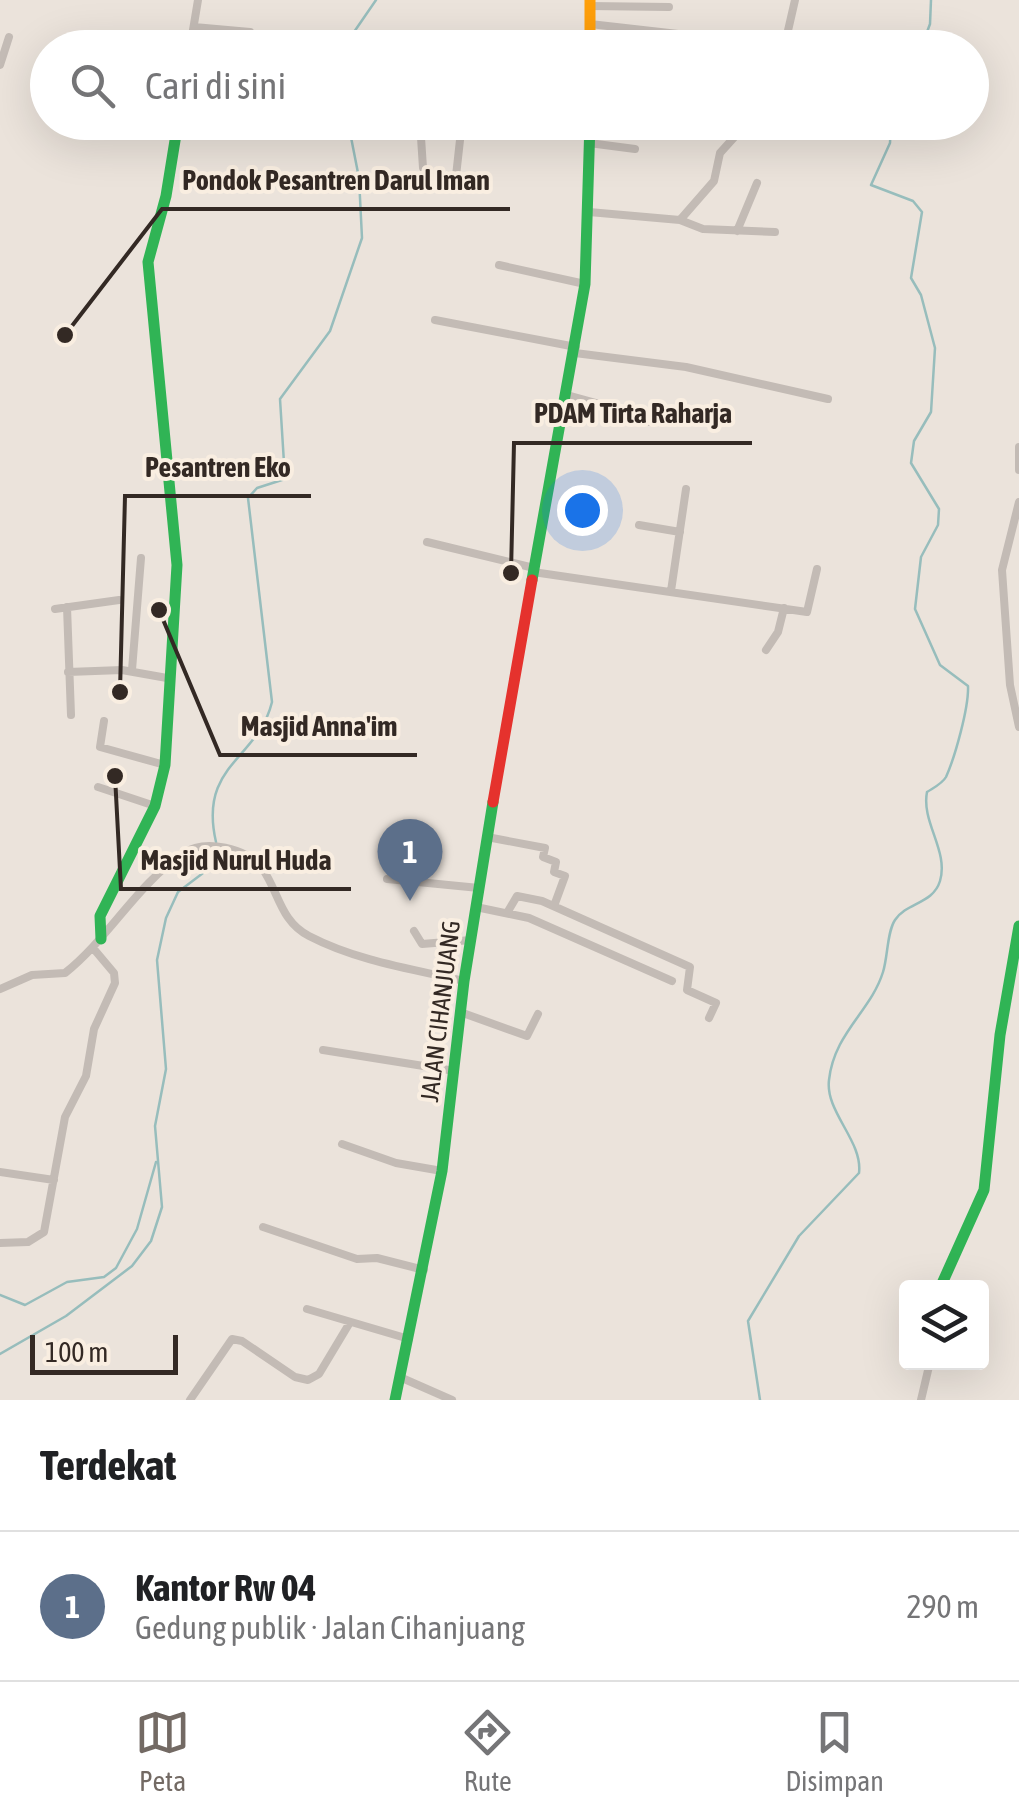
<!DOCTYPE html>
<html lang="id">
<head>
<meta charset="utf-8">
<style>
  body { margin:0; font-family:"Asap Condensed",sans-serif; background:#f2f2f2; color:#202124 }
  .controls { position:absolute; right:30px; bottom:30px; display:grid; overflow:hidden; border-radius:10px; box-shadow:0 10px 40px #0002 }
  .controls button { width:90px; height:90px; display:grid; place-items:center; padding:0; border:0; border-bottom:2px solid #e0e0e0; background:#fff; color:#202124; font:50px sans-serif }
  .scale { position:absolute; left:30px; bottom:25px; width:148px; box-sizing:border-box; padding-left:10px; border:5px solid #332924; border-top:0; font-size:28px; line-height:35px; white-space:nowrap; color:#332924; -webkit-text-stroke:8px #f9eee1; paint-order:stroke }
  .you { position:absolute; left:582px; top:510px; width:35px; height:35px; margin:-25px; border:8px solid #fff; border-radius:50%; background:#1a73e8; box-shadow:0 0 0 15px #1a73e833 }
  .badge { display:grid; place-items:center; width:65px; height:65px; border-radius:50%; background:#736a64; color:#fff; font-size:32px; font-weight:700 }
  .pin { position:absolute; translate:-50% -82px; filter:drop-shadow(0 2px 5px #0008) }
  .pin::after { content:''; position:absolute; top:52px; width:35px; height:30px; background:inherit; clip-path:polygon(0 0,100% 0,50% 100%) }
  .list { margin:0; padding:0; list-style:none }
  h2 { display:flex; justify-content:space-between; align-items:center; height:130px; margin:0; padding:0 40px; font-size:42px }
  h2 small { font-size:32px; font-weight:400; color:#757577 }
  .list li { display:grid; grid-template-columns:65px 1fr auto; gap:30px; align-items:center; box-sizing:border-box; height:150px; padding:0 40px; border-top:2px solid #e0e0e0 }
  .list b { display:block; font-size:38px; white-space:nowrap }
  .list p { margin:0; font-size:32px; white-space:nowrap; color:#757577 }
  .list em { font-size:32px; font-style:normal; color:#757577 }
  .icon { flex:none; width:55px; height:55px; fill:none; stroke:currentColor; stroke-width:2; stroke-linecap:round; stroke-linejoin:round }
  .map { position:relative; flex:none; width:1019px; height:1400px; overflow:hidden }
  .search { position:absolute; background:#fff; box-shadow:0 10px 40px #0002; left:30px; right:30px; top:30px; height:110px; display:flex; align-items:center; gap:25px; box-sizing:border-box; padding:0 35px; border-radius:55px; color:#757577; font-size:38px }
  .sheet { height:280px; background:#fff }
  nav { display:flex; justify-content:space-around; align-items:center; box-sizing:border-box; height:140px; border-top:2px solid #e0e0e0; background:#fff; font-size:28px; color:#757577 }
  nav a { display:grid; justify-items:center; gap:5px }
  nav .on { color:#736a64 }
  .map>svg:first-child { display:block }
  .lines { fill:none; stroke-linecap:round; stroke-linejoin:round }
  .stream { stroke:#97bdbc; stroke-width:2.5 }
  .street { stroke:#c3bbb5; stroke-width:8 }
  .fast { stroke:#30b455; stroke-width:11 }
  .slow { stroke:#ff9f0a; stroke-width:11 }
  .jam { stroke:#e5322d; stroke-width:11 }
  .labels { text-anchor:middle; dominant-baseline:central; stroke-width:8; stroke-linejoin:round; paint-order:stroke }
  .street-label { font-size:25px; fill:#332924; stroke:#f9eee1 }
  .leader { fill:none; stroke:#332924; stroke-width:4 }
  .callout-dot { fill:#332924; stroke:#f9eee1; stroke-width:4 }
  .callout-label { font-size:28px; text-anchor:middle; font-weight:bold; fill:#332924; stroke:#f9eee1; stroke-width:8; stroke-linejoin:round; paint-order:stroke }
</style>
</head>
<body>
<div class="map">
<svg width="1019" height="1400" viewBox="0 0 1019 1400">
  <rect width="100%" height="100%" fill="#ebe3db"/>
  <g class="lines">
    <!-- stream -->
    <path class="stream" d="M351 48 354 32 376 0
      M921 48 930 24 931 0
      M216 842C198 764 258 760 272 702L248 498 257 488 285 479 280 399 330 331 362 238 359 178 348 122
      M0 1295 25 1305 67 1282 104 1277 116 1268 137 1229 156 1162
      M0 1354 66 1316 132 1266 151 1241 162 1207 155 1126 166 1069 157 960 166 918 178 892 211 867 218 850
      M760 1400 748 1321 799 1236 859 1173C863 1141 825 1112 829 1080 834 1033 871 1011 883 972 888 956 887 932 895 920 907 902 933 904 940 881 949 851 921 822 927 792 933 788 942 784 946 777 955 757 969 707 968 686L940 665 915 609 921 557 938 525 939 509 911 463 914 441 931 412 935 348 921 295 911 278 922 212 913 201 871 185 890 143 891 122"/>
    <!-- street -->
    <path class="street" d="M590 6 669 7
      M590 24 722 39
      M194 27 250 32
      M65 39 99 47 172 48
      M190 48 198 0
      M423 48H485
      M784 48 795 0
      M0 65 9 37
      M420 122 423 168 428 174 456 176 460 140
      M589 143 635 149
      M589 212 680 220 714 181 720 153 748 122
      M680 220 703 229 775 232
      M737 231 757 183
      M499 265 585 284
      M435 320 576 347
      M575 353 686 367 828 399
      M567 395 607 406 615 420 651 422
      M1019 447V470
      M1019 502 1002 570 1010 685 1019 727
      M639 525 680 532
      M427 542 534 568
      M533 572 807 612 817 569
      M671 591 686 489
      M67 607 71 715
      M55 609 119 600
      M766 650 778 632 784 608
      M132 670 141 558
      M68 672 122 670 167 678
      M104 721 100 747 165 765
      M98 787 155 806
      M487 837 545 848 543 857 556 862 554 872 565 876 554 906
      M387 879 479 888
      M476 907 529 918 672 981
      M507 913 517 896 542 901 690 967 687 990 716 1003 709 1018
      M414 931 422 944 471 940
      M0 989 32 975 65 973C109 938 137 884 184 853 205 839 247 848 262 868 279 892 280 921 309 936 357 961 412 969 464 981
      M460 1012 527 1036 538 1014
      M323 1050 455 1071
      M342 1144 396 1163 442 1171
      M0 1172 54 1180
      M263 1227 357 1259 377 1258 424 1270
      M0 1243 28 1242 44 1232 65 1117 86 1076 94 1029 115 983 114 973 93 948
      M307 1309 409 1339
      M402 1378 452 1400
      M190 1400 232 1339 242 1341 295 1377 308 1380 319 1374 349 1324
      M921 1400 930 1362"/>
    <!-- fast -->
    <path class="fast" d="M532 580 585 284 590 122
      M101 939 100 916 155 806 165 765 177 565 148 262 166 196 178 122
      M940 1288 984 1190 1000 1035 1019 926
      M395 1400 442 1171 464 981 493 802"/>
    <!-- slow -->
    <path class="slow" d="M590 0V48"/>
    <!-- jam -->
    <path class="jam" d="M493 802 532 580"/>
  </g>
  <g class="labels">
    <!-- street labels -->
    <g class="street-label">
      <text transform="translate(440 1011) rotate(-83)">JALAN CIHANJUANG</text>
    </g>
  </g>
  <!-- callouts -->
  <path class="leader" d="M65 335L162 209H510M511 573L514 443H752M120 692L125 496H311M159 610L220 755H417M115 776L121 889H351"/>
  <g class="callout-dot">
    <circle cx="65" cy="335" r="10"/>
    <circle cx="511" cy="573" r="10"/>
    <circle cx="120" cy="692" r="10"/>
    <circle cx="159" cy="610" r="10"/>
    <circle cx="115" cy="776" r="10"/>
  </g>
  <g class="callout-label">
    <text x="336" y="190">Pondok Pesantren Darul Iman</text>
    <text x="633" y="423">PDAM Tirta Raharja</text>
    <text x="218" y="477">Pesantren Eko</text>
    <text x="319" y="736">Masjid Anna'im</text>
    <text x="236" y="870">Masjid Nurul Huda</text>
  </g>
</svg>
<div class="controls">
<button><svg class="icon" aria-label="layers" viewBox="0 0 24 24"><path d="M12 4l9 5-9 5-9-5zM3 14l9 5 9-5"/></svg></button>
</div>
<div class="scale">100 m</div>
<div class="you"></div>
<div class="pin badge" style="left:410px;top:901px;background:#5c6f8a">1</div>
<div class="search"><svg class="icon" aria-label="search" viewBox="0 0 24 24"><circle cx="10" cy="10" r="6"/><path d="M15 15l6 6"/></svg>Cari di sini</div>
</div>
<section class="sheet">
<h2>Terdekat<small></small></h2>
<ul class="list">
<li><span class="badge" style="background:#5c6f8a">1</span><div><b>Kantor Rw 04</b><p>Gedung publik · Jalan Cihanjuang</p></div><em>290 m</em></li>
</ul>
</section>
<nav>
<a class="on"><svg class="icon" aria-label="map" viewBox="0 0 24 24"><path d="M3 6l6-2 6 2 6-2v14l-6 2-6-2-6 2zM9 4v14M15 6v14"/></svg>Peta</a>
<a><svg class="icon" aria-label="directions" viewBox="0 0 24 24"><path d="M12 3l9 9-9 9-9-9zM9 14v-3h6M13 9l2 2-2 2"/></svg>Rute</a>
<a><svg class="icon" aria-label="saved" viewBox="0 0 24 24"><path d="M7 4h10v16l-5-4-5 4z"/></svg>Disimpan</a>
</nav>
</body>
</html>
